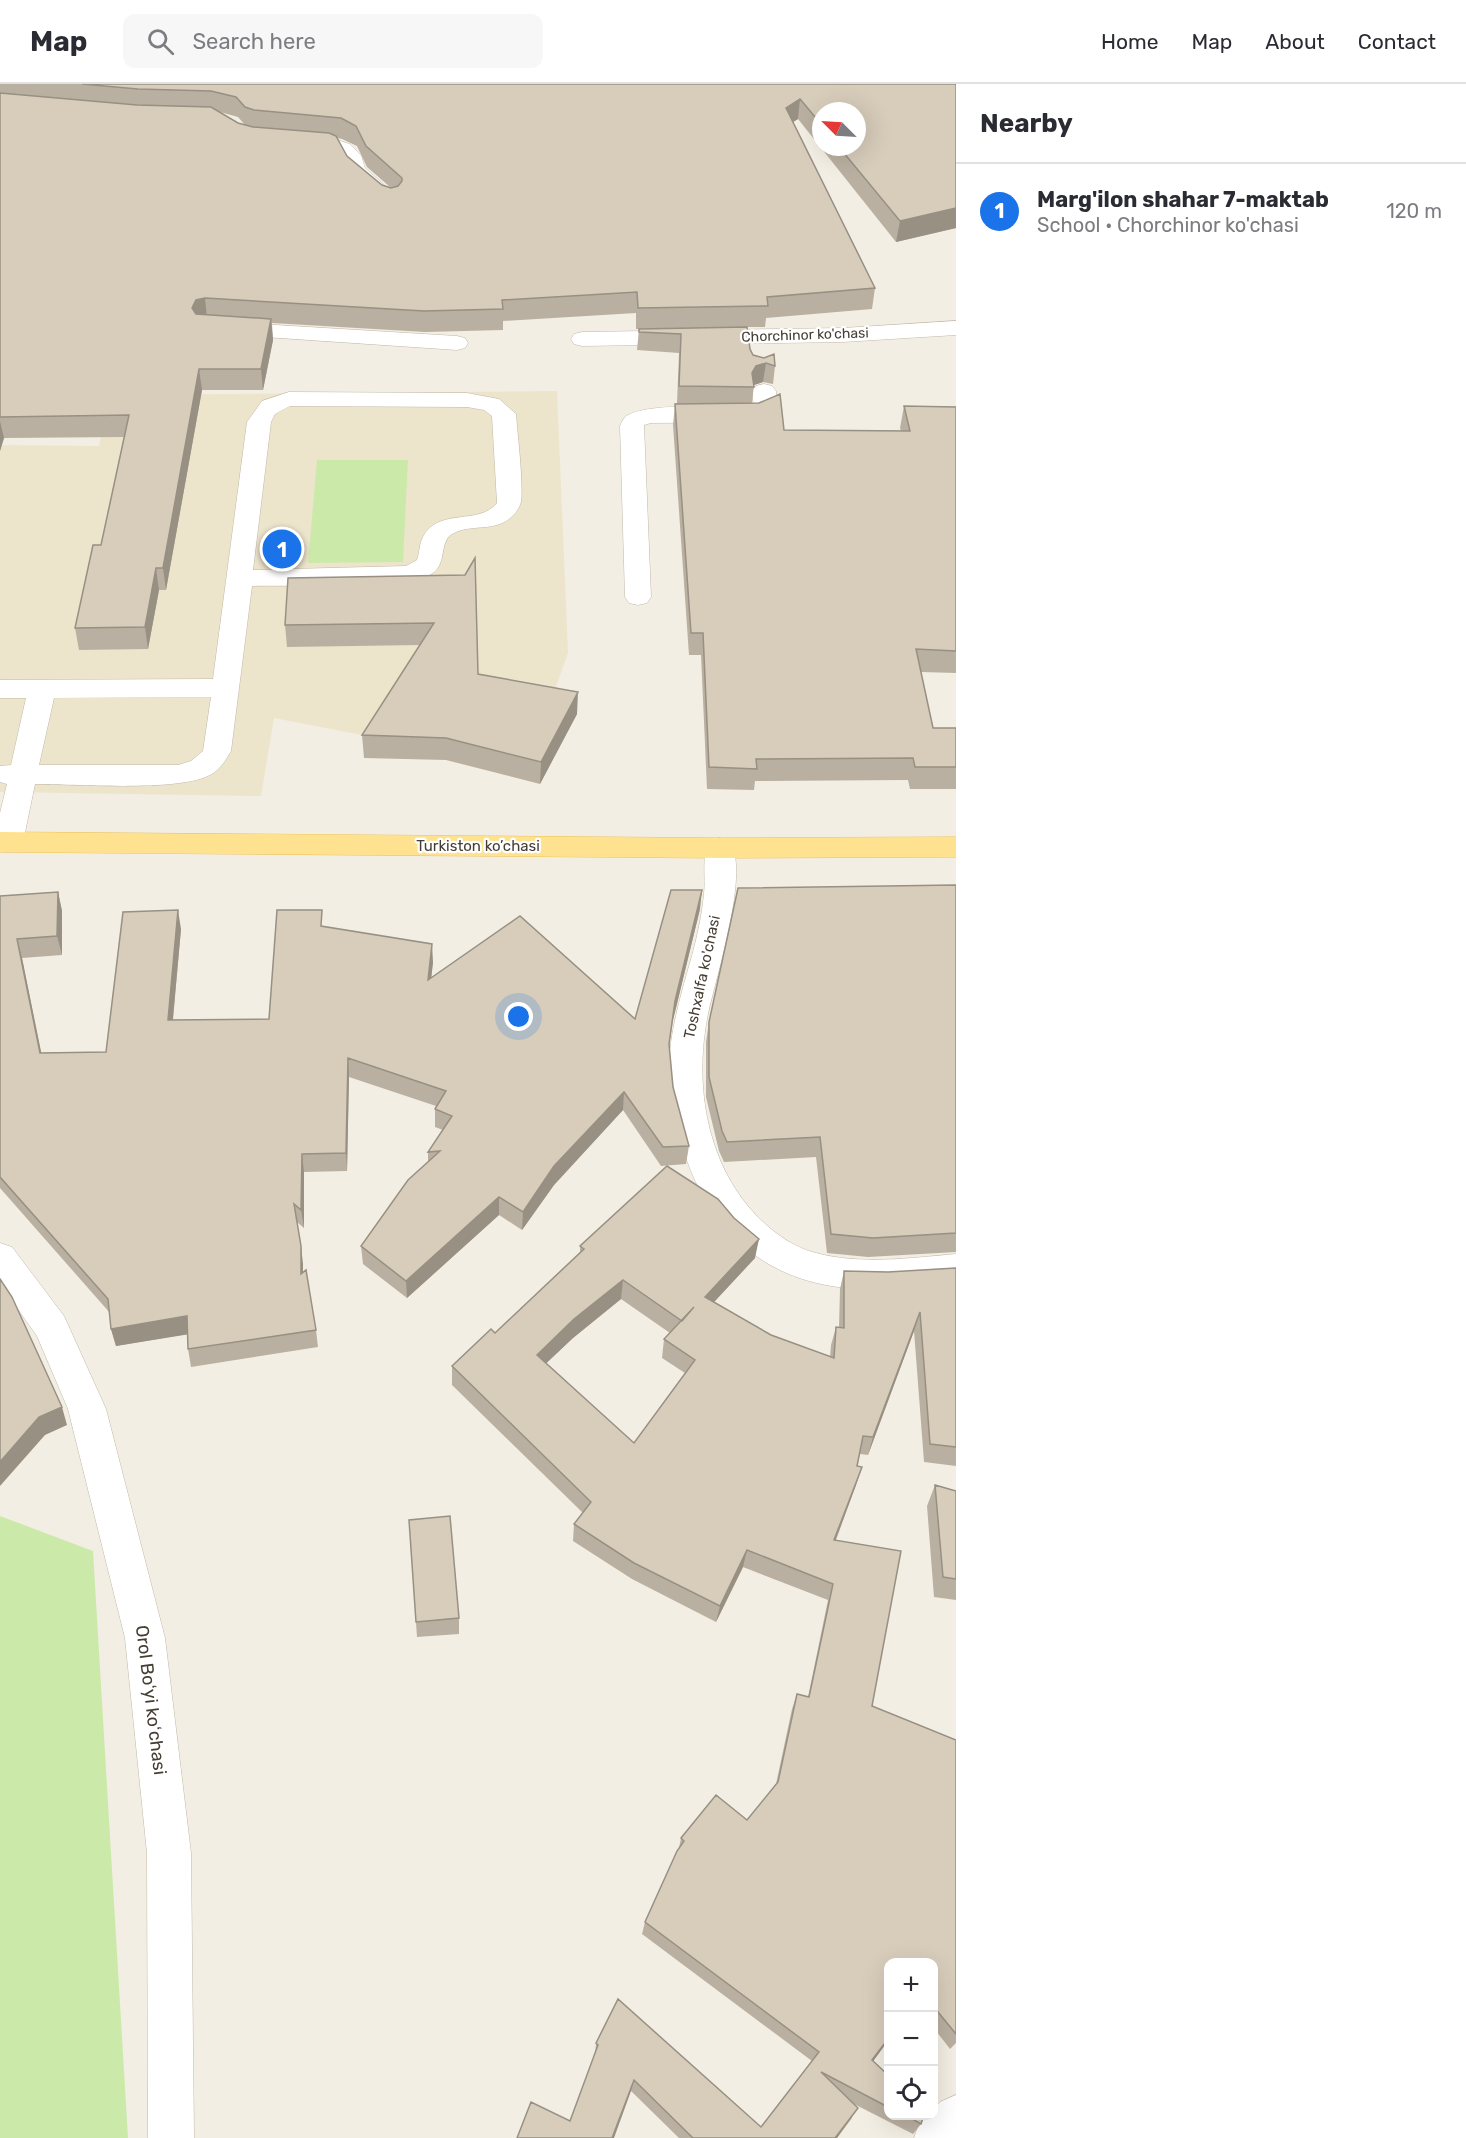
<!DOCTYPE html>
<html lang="en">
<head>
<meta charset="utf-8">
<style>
  body { margin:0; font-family:Rubik,sans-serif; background:#f7f7f7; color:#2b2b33 }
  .controls { position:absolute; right:18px; bottom:18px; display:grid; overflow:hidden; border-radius:12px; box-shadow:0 6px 24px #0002 }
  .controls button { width:54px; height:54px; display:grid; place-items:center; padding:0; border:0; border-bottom:2px solid #e1e1e2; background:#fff; color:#2b2b33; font:30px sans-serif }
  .compass { position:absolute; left:812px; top:18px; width:54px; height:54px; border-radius:50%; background:#fff; box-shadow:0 6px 24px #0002; rotate:294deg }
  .you { position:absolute; left:519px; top:933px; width:21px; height:21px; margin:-15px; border:4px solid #fff; border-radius:50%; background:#1a73e8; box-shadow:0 0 0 9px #1a73e833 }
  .badge { display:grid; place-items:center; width:39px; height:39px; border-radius:50%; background:#1a73e8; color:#fff; font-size:20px; font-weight:700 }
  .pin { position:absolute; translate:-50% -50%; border:3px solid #fff; box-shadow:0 2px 6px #0006 }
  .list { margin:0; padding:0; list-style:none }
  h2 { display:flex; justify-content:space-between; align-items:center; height:78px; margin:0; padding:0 24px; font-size:26px }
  h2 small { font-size:20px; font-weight:400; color:#7c7c81 }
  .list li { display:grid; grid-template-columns:39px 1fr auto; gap:18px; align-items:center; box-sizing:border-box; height:96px; padding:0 24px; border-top:2px solid #e1e1e2 }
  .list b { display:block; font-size:22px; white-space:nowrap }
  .list p { margin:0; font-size:20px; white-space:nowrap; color:#7c7c81 }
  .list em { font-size:20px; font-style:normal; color:#7c7c81 }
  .icon { flex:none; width:33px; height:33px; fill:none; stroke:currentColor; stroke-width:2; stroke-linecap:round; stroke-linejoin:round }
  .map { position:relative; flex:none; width:956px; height:2054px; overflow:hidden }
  header { display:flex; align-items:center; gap:36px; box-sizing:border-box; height:84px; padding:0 30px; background:#fff; border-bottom:2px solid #e1e1e2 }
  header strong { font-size:28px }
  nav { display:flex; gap:33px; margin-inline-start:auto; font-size:21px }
  .search { width:420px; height:54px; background:#f7f7f7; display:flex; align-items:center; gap:15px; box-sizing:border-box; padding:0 21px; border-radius:12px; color:#7c7c81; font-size:22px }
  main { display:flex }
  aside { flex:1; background:#fff }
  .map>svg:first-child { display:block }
  .education { fill:#ede4cc }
  .green { fill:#cbeaa9 }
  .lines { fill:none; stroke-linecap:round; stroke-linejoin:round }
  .minor-casing { stroke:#c1b9a8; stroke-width:1 }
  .major-casing { stroke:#eac25a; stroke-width:1 }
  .minor { fill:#fff; fill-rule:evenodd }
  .major { fill:#ffe290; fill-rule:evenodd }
  .wall { fill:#bab0a1; fill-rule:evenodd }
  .shaded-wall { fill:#979083 }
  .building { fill:#d8cdbb; stroke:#979083; stroke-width:1.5; fill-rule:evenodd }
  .labels { text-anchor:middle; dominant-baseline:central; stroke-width:4.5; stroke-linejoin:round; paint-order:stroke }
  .far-street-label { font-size:14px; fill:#453e33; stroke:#fff }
  .street-label { font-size:15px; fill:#453e33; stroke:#fff }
  .near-street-label { font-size:18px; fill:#453e33; stroke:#fff }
</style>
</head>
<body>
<header>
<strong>Map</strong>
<div class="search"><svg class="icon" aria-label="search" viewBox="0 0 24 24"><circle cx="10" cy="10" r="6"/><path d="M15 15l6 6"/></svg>Search here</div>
<nav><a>Home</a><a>Map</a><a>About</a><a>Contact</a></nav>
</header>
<main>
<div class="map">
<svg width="956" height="2054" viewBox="0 0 956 2054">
  <rect width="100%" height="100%" fill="#f3eee3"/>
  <!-- education -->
  <path class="education" d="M557 307 568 569 548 625 367 652 274 634 261 712 0 708V361L99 362 109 311Z"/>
  <!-- green -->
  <path class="green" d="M317 376H408L403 478 308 479Z
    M0 1432 93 1467 128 2054H0Z"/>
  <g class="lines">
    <!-- minor casing -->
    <g class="minor-casing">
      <path id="minor" d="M298 51 327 53 350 60 361 71 365 84 393 109 390 113C376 117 356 102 348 90 343 83 344 74 337 69 324 61 305 65 291 61L288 57 291 53Z
        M956 237V251L843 258 582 262 574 260 571 255 574 250 582 248 843 244Z
        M227 238 457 252 465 254 468 259 465 264 457 266 219 250 216 245 219 240Z
        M764 300 772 302 776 307 778 326C773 334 765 336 756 338L651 339 644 341 651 513 647 519 638 521 629 519 625 513 620 342C622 337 624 333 628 331 654 318 721 324 752 324L754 323 752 307 756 302Z
        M289 308 467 309 499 315 516 330C517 346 525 411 520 421 516 431 507 438 497 441 483 445 465 442 452 450 439 458 447 479 433 489 409 506 286 501 252 502L231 667C225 677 220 686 210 691 178 708 76 700 35 700L23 758 18 765 8 768 0 766V729L7 700 0 698V682L11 681 26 614H0V596L213 595 247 338 262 317ZM290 322 467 323 484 326 492 332 497 419C479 442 438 423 423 453 419 460 420 468 417 476L406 482 253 486 271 338 275 330ZM211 613 203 667 191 677 178 681H39L54 614Z
        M720 754 730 757C750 789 716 892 708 930 693 1002 707 1085 762 1137 777 1151 795 1164 816 1169 861 1181 910 1174 956 1170V1200C917 1203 877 1208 838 1203 749 1191 698 1130 678 1046 673 1024 668 1001 669 979 671 941 683 904 693 868 698 849 702 830 704 810 706 793 701 771 710 757Z
        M0 1159 12 1163 64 1232 106 1325 165 1554 191 1769 194 2054H148L147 1769 125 1554 68 1325 37 1252 0 1200Z
        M956 2011V2054H914L920 2037 926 2032H934V2024L940 2018Z"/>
    </g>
    <!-- major casing -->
    <g class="major-casing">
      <path id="major" d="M0 748 720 754 956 753V773L720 774 0 768Z"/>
    </g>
    <!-- minor -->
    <use href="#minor" class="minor"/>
    <!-- major -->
    <use href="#major" class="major"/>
  </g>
  <!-- wall -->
  <path class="wall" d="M0 0H956V144L896 158 798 35 793 38 875 204 872 225 766 234 765 243H747L750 265 753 271 775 282 773 300 763 298 754 301 752 319 784 346 901 347 900 344 904 322 956 323V589L921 588 933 644H956V705H910L908 696 755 697 754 706 707 705 701 571H689L673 341 675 320 677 319 679 269 637 266 639 245 680 244 636 245V229L503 237V246L425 248 272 239 273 256 263 306H202L166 506H159L148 565 79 566 75 544 101 461 124 353 4 354 0 367ZM821 27 857 63H821ZM220 28 238 33 245 41 238 39ZM337 54 342 55 357 62 367 83 390 103 382 101 347 72Z
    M465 491 478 590 577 630 540 700 446 676 364 674 362 651 420 561 287 563 285 541Z
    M956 801V1168L868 1173 827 1169 816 1073 724 1078 719 1067 706 1013V958L709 938Z
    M58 808 62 827V871L22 874 41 969 106 968 181 845 173 936 269 935 323 842 433 878 431 894 635 935 700 825 673 936 669 962 673 1003 689 1062 686 1080 661 1082 623 1026 554 1101 522 1146 499 1131 407 1214 363 1180 361 1162 428 1078V1068L443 1046 435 1043V1025L436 1022 349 993 347 1087 304 1088V1144L297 1138 301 1162 303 1188 316 1246 318 1263 191 1283 188 1265 187 1250 116 1262 111 1245 110 1229 0 1104V812Z
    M580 1162 755 1174 714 1218 771 1251 830 1273 831 1261 836 1243H839L840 1205 844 1187 888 1188 956 1184V1382L924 1378 914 1247 868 1371 860 1370 857 1382 856 1401 836 1456 872 1622 956 1656V1959L950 1965 933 1943V1878L873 1977 888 1991V2031H924L921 2040 913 2050 854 2020 852 2034 837 2054H679L631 2007 570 2037 595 1971 596 1959 761 2043 812 1977 642 1850 645 1838 679 1764 681 1754 747 1736 776 1700 792 1625 797 1610 808 1613 828 1516 743 1483 716 1538 632 1495 573 1457 574 1440 583 1429 452 1301V1282L495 1249 580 1169ZM621 1215 670 1249 664 1255 662 1274 685 1289 634 1359 546 1279 573 1254Z
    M935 1401 956 1407V1516L934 1513 927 1422Z
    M409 1436 459 1534V1550L417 1553Z"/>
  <!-- shaded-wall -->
  <path class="shaded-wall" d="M800 15 798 35 783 44 786 24Z
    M956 124V144L896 158 900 137Z
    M205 214 207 235 198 237 192 224 196 216Z
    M271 235 273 256 263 306 261 285Z
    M766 279 763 298 754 301 752 303V289L756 282Z
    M199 285 202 306 166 506 163 484Z
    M0 337 4 354 0 367Z
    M156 484 159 506 148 565 145 543Z
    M578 608 577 630 540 700 541 678Z
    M702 806 700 825 673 936 675 917Z
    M58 808 62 827V871L57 852Z
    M178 826 181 845 171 955 168 936Z
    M17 855 22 874 45 987 40 969Z
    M432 860 433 878 429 915 428 896Z
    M348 974 349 993 347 1087 346 1069Z
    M624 1008 623 1026 554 1101 522 1146 523 1128 554 1082Z
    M302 1070 304 1088V1144L301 1126Z
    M499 1113V1131L407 1214 406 1197Z
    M759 1155 755 1174 702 1231 705 1213Z
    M301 1162 303 1180V1208L301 1190Z
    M623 1196 621 1215 573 1254 536 1289 537 1271 574 1235Z
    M920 1228 914 1247 868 1371 873 1353Z
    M187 1232 190 1250 116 1262 111 1245Z
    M62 1323 67 1341 45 1351 0 1402V1378L39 1333Z
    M862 1383 856 1401 829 1473 834 1456Z
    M747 1466 743 1483 716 1538 720 1522Z
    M888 1955V1957L866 1987 872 1976Z
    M634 1996 631 2007 614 2054H612Z
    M858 2024 837 2054H835Z"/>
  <!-- building -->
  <path class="building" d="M82 0H956V124L900 137 839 63H857V27H821V40L800 15 786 24 875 204 767 213 768 222 638 224 637 208 502 216 503 225 424 227 205 214 196 216 192 224 196 230 271 235 261 285H199L163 484H156L145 543 75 544 93 461H101L129 331 0 333V9L137 21 211 23 238 39 253 43 329 49 336 52 347 72 382 101 391 104 398 102 402 97V94L366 62 356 42 341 34 254 26 245 23 236 13 211 7 138 5Z
    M747 243 750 265 753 271 764 274 774 270 775 282 766 279 756 282 752 289 754 303 679 302 681 250 639 248V245Z
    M780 310 784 346 910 347 904 322 956 323V567L916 565 933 644H956V683H915L913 674 756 675 757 685 709 683 703 549H691L675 320 759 319Z
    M475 474 478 590 578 608 541 678 446 654 362 651 434 539 285 541 288 494 465 491Z
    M956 801V1149L873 1154 831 1150 820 1053 727 1058 722 1047 709 993V938L738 804Z
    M671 806H702L675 917 669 960 673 1003 689 1062 663 1063 624 1008 554 1082 523 1128 499 1113 406 1197 361 1162 408 1096 440 1067 428 1068 452 1032 435 1025 446 1007 348 974 346 1069 302 1070 301 1126 294 1120 301 1162V1190L306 1186 316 1246 188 1265 187 1232 111 1245 108 1215 0 1093V812L58 808 57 852 17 855 40 969 106 968 123 828 178 826 168 936 269 935 277 826H322L321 842 432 860 428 896 520 832 635 935Z
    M667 1082 718 1115 734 1134 759 1155 705 1213 771 1251 834 1274 836 1243 844 1244V1187L888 1188 956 1184V1363L930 1360 920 1228 873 1353 863 1352 857 1382 862 1383 834 1456 901 1467 872 1622 956 1656V1950L933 1922V1878H888V1955L872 1976 888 1991V2023L821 1988 858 2024 835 2054H693L634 1996 612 2054H517L531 2018 570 2037 598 1961 596 1959 618 1915 761 2043 819 1968 645 1838 677 1767 684 1757 681 1754 716 1711 747 1736 778 1698 797 1610 809 1613 833 1500 747 1466 720 1522 634 1479 574 1440 591 1418 452 1282 491 1245 495 1249 584 1165 580 1162ZM623 1196 682 1237 694 1223 664 1255 695 1276 634 1359 537 1271 574 1235Z
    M0 1195 12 1213 62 1323 39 1333 0 1378Z
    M935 1401 956 1407V1495L943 1493Z
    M450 1432 459 1534 416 1538 409 1436Z
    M905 2031H924L921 2040Z"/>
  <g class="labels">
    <!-- far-street labels -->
    <g class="far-street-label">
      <text transform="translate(805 251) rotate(-2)">Chorchinor ko'chasi</text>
    </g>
    <!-- street labels -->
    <g class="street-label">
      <text x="478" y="762">Turkiston ko’chasi</text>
      <text transform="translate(702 893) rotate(-78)">Toshxalfa ko'chasi</text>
    </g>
    <!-- near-street labels -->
    <g class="near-street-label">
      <text transform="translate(151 1616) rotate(83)">Orol Boʻyi koʻchasi</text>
    </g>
  </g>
</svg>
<div class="controls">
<button>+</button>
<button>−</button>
<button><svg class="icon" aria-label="locate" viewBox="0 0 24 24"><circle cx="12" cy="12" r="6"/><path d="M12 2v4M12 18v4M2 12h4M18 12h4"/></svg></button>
</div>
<svg class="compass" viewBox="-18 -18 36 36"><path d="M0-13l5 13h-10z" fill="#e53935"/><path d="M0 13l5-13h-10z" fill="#7c7c81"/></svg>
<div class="you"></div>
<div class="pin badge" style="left:282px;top:465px">1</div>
</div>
<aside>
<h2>Nearby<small></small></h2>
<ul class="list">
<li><span class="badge">1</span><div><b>Marg'ilon shahar 7-maktab</b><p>School · Chorchinor ko'chasi</p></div><em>120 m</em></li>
</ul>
</aside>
</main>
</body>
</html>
